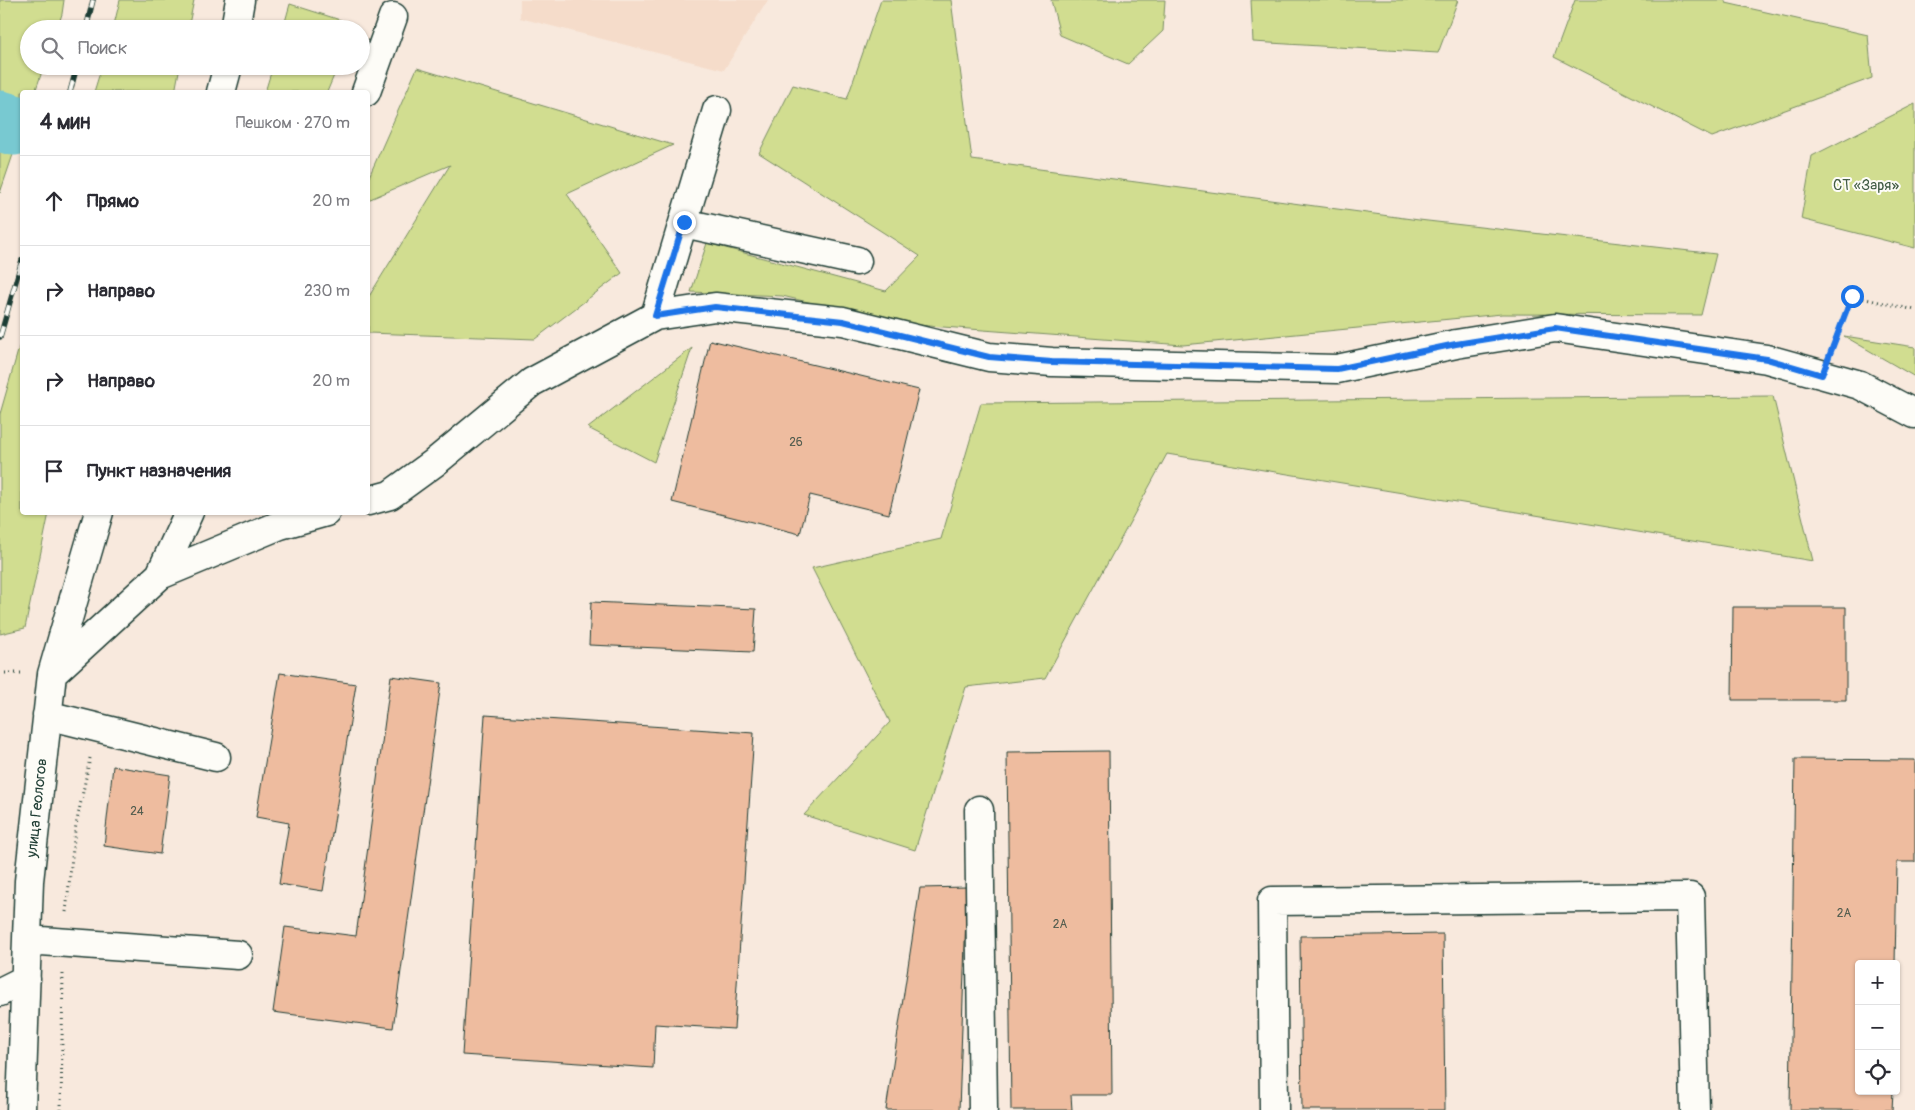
<!DOCTYPE html>
<html lang="ru">
<head>
<meta charset="utf-8">
<style>
  body { margin:0; font-family:Pangolin,sans-serif; background:#f2f2f3; color:#2b2b33 }
  .controls { position:absolute; right:15px; bottom:15px; display:grid; overflow:hidden; border-radius:5px; box-shadow:0 1px 4px #0004 }
  .controls button { width:45px; height:45px; display:grid; place-items:center; padding:0; border:0; border-bottom:1px solid #e1e1e2; background:#fff; color:#2b2b33; font:25px sans-serif }
  .stop { position:absolute; width:15px; height:15px; margin:-11px; border:4px solid #1a73e8; border-radius:50%; background:#fff }
  .stop.end { background:#1a73e8; border-color:#fff; box-shadow:0 1px 5px #0008 }
  .list { margin:0; padding:0; list-style:none }
  h2 { display:flex; justify-content:space-between; align-items:center; height:65px; margin:0; padding:0 20px; font-size:21px }
  h2 small { font-size:16px; font-weight:400; color:#7c7c81 }
  .list li { display:grid; grid-template-columns:32px 1fr auto; gap:15px; align-items:center; box-sizing:border-box; height:90px; padding:0 20px; border-top:1px solid #e1e1e2 }
  .list b { display:block; font-size:19px; white-space:nowrap }
  .list em { font-size:16px; font-style:normal; color:#7c7c81 }
  .icon { flex:none; width:28px; height:28px; fill:none; stroke:currentColor; stroke-width:2; stroke-linecap:round; stroke-linejoin:round }
  .map { position:relative; flex:none; width:1915px; height:1110px; overflow:hidden }
  .search { position:absolute; background:#fff; box-shadow:0 1px 4px #0004; left:20px; top:20px; width:350px; height:55px; display:flex; align-items:center; gap:12px; box-sizing:border-box; padding:0 18px; border-radius:28px; color:#7c7c81; font-size:19px }
  .panel { position:absolute; background:#fff; box-shadow:0 1px 4px #0004; left:20px; top:90px; width:350px; height:425px; border-radius:5px }
  .map>svg:first-child { display:block }
  .built { fill:#f5dcca }
  .green { fill:#d1dd90; stroke:#788d62 }
  .lines { fill:none; stroke-linecap:round; stroke-linejoin:round }
  .river { stroke:#78c9d1; stroke-width:61 }
  .building { fill:#eebc9f; stroke:#1f3d34 }
  .minor-casing { stroke:#1f3d34; stroke-width:31 }
  .path { stroke:#1f3d34; stroke-width:3; stroke-dasharray:1 4; stroke-linecap:butt }
  .minor { stroke:#fdfcf7; stroke-width:28 }
  .rail-casing { stroke:#1f3d34; stroke-width:5.5 }
  .rail { stroke:#fdfcf7; stroke-width:4; stroke-dasharray:11; stroke-linecap:butt }
  .route { stroke:#1a73e8; stroke-width:6 }
  .labels { text-anchor:middle; dominant-baseline:central; stroke-width:4; stroke-linejoin:round; paint-order:stroke }
  .number-label { font-size:12px; fill:#535d4f }
  .park-label { font-size:15px; fill:#435d46; stroke:#fdfcf7 }
  .street-label { font-size:15px; fill:#1f3d34; stroke:#fdfcf7 }
</style>
</head>
<body>
<div class="map">
<svg width="1915" height="1110" viewBox="0 0 1915 1110">
  <rect width="100%" height="100%" fill="#f8e9dd"/>
  <filter id="ink" filterUnits="userSpaceOnUse"><feTurbulence type="fractalNoise" baseFrequency=".02" numOctaves="2"/><feDisplacementMap in="SourceGraphic" scale="10" xChannelSelector="R" yChannelSelector="G"/><feConvolveMatrix kernelMatrix="1 2 1 2 8 2 1 2 1" color-interpolation-filters="sRGB"/></filter>
  <g filter="url(#ink)">
    <!-- built -->
    <path class="built" d="M520 0H768L724 70 520 18Z"/>
    <!-- green -->
    <path class="green" d="M0 0H64L62 14 57 29H29V66H44L35 92H22V128L0 193Z
      M120 0H194L188 29H113Z
      M881 0H951L972 160 1419 220 1716 254 1701 315 1502 314 1183 345 903 324 782 296 691 292 707 243 886 291 920 256 759 153 793 85 847 99Z
      M1051 0H1165L1163 31 1128 64 1060 35Z
      M1251 0H1458L1438 53 1253 42Z
      M1575 0H1724L1726 3 1868 35 1872 78 1712 137 1554 57Z
      M290 4 356 25 355 29H283Z
      M102 66H180L175 92H94Z
      M273 66H338L327 92H265Z
      M417 68 673 145 567 194 622 273 535 339 368 333V298L450 165 368 200V179Z
      M1915 104V248L1801 219 1812 156Z
      M1844 336 1915 347V377Z
      M22 337V512L49 513 25 628 0 634V414Z
      M692 348 654 462 588 428Z
      M1773 396 1813 561 1167 454 1045 678 966 687 915 850 804 815 890 722 812 568 941 539 981 403Z"/>
    <g class="lines">
      <!-- river -->
      <path class="river" d="M0 121 14 125"/>
    </g>
    <!-- building -->
    <path class="building" d="M710 340 919 390 889 514 810 495 800 534 672 502Z
      M591 602 756 609 753 652 589 645Z
      M1733 607H1846V700H1732Z
      M280 673 356 684 323 891 279 884 289 823 256 817Z
      M391 676 441 683 393 1028 273 1012 285 927 356 936Z
      M485 715 754 733 734 1029 655 1024 653 1068 462 1055Z
      M1109 751 1112 1095H1071L1072 1110H1011L1007 752Z
      M1795 759 1915 760V862H1897L1895 964H1859V1091H1893L1892 1110H1790Z
      M113 766 170 775 160 854 104 846Z
      M967 887 959 1110H886L920 888Z
      M1443 934 1445 1110H1302L1300 936Z"/>
    <g class="lines">
      <!-- minor casing -->
      <g class="minor-casing">
        <path id="minor" d="M235 29 240 0
          M221 92 228 66
          M366 92 393 17
          M684 223 857 261
          M655 316 717 110
          M368 501 390 495 434 463 532 382 655 316 715 307 843 321 989 357 1052 362 1337 369 1456 344 1555 328 1767 359 1860 385 1915 414
          M160 575 189 512
          M52 674 160 575 280 525 326 512
          M47 715 216 757
          M979 810 983 1110
          M27 940 238 955
          M0 992 26 979
          M21 1110 29 881 52 674 99 512
          M1274 1110 1272 901 1690 897 1695 1110"/>
      </g>
      <!-- path -->
      <path class="path" d="M1833 346 1852 296 1915 310
        M0 673H21
        M66 912 75 830 90 758
        M61 1110 63 973"/>
      <!-- minor -->
      <use href="#minor" class="minor"/>
      <!-- rail casing -->
      <g class="rail-casing">
        <path id="rail" d="M86 29 93 0
          M70 92 77 66
          M0 337 22 260"/>
      </g>
      <!-- rail -->
      <use href="#rail" class="rail"/>
    </g>
  </g>
  <g class="lines" filter="url(#ink)">
    <!-- route -->
    <path class="route" d="M684 222 655 316 715 307 843 321 989 357 1052 362 1337 369 1456 344 1555 328 1767 359 1822 375 1852 296"/>
  </g>
  <g class="labels">
    <!-- number labels -->
    <g class="number-label">
      <text x="796" y="442">26</text>
      <text x="137" y="811">24</text>
      <text x="1844" y="913">2А</text>
      <text x="1060" y="924">2А</text>
    </g>
    <!-- park labels -->
    <g class="park-label">
      <text x="1866" y="185">СТ «Заря»</text>
    </g>
    <!-- street labels -->
    <g class="street-label">
      <text transform="translate(37 808) rotate(-84)">улица Геологов</text>
    </g>
  </g>
</svg>
<div class="controls">
<button>+</button>
<button>−</button>
<button><svg class="icon" aria-label="locate" viewBox="0 0 24 24"><circle cx="12" cy="12" r="6"/><path d="M12 2v4M12 18v4M2 12h4M18 12h4"/></svg></button>
</div>
<div class="stop" style="left:1852px;top:296px"></div>
<div class="stop end" style="left:684px;top:222px"></div>
<div class="search"><svg class="icon" aria-label="search" viewBox="0 0 24 24"><circle cx="10" cy="10" r="6"/><path d="M15 15l6 6"/></svg>Поиск</div>
<section class="panel">
<h2>4 мин<small>Пешком · 270 m</small></h2>
<ul class="list">
<li><svg class="icon" aria-label="ahead" viewBox="0 0 24 24"><path d="M12 20V5M6 11l6-6 6 6"/></svg><div><b>Прямо</b></div><em>20 m</em></li>
<li><svg class="icon" aria-label="right" viewBox="0 0 24 24"><path d="M7 20v-9h11M14 6l5 5-5 5"/></svg><div><b>Направо</b></div><em>230 m</em></li>
<li><svg class="icon" aria-label="right" viewBox="0 0 24 24"><path d="M7 20v-9h11M14 6l5 5-5 5"/></svg><div><b>Направо</b></div><em>20 m</em></li>
<li><svg class="icon" aria-label="arrive" viewBox="0 0 24 24"><path d="M6 21V4h12l-3 4 3 4H6"/></svg><div><b>Пункт назначения</b></div></li>
</ul>
</section>
</div>
</body>
</html>
